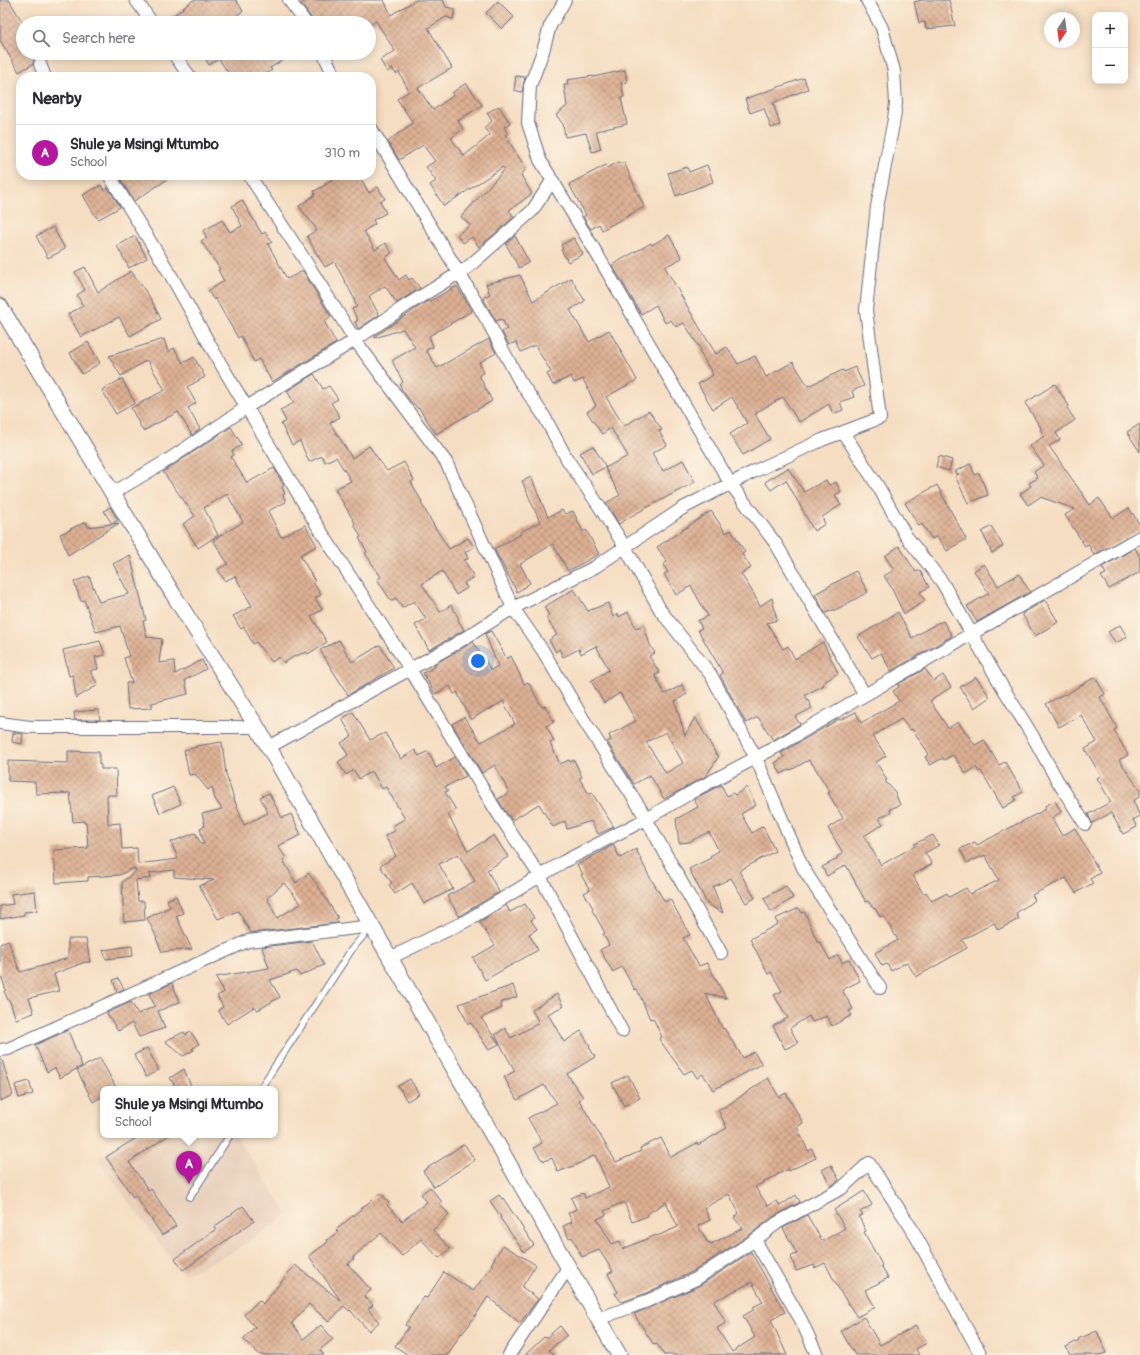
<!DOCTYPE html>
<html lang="en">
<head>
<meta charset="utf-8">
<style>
  body { margin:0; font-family:Pangolin,sans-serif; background:#f2f2f3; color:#2b2b33 }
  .controls { position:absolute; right:12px; top:12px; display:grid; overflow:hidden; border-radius:8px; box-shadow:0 2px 10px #0003 }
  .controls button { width:36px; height:36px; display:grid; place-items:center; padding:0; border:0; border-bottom:1px solid #e1e1e2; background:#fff; color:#2b2b33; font:20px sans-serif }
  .compass { position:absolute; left:1044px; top:12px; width:36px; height:36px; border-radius:50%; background:#fff; box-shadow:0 2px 10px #0003; rotate:193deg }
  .you { position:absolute; left:478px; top:661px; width:14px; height:14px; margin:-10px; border:3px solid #fff; border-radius:50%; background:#1a73e8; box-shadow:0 0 0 6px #1a73e833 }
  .badge { display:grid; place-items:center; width:26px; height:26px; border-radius:50%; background:#b5179e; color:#fff; font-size:13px; font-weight:700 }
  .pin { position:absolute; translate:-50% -33px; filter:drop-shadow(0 1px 2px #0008) }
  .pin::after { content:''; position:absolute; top:21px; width:14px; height:12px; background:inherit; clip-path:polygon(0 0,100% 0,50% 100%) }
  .popup { position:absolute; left:100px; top:1086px; width:178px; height:52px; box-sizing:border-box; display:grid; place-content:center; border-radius:8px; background:#fff; filter:drop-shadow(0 1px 3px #0005); font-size:13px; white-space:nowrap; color:#7c7c81 }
  .popup b { font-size:15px; color:#2b2b33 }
  .popup::after { content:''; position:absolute; left:50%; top:100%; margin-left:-8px; border:8px solid transparent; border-top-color:#fff }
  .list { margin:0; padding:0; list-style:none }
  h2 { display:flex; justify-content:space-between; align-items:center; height:52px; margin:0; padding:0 16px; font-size:17px }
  h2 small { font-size:13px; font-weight:400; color:#7c7c81 }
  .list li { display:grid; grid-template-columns:26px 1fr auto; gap:12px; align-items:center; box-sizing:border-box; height:56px; padding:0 16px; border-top:1px solid #e1e1e2 }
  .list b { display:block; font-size:15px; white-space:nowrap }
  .list p { margin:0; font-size:13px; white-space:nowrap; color:#7c7c81 }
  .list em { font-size:13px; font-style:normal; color:#7c7c81 }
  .icon { flex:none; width:22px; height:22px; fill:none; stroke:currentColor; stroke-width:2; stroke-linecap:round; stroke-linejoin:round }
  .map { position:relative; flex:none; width:1140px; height:1355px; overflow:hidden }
  .search { position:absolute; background:#fff; box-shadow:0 2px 10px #0003; left:16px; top:16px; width:360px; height:44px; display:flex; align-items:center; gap:10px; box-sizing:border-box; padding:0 14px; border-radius:22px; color:#7c7c81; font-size:15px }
  .panel { position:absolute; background:#fff; box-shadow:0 2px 10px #0003; left:16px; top:72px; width:360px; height:108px; border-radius:16px }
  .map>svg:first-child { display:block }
  .built { fill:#e7ceb8 }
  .building { fill:url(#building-cross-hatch); fill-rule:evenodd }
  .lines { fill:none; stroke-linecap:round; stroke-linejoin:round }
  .service-casing { stroke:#676c81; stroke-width:8 }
  .minor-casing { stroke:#676c81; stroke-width:14 }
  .tertiary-casing { stroke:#676c81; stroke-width:17 }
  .service { stroke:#fff; stroke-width:6 }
  .minor { stroke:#fff; stroke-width:12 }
  .tertiary { stroke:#fff; stroke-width:15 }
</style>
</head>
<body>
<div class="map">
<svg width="1140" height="1355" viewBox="0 0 1140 1355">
  <defs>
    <pattern id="building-cross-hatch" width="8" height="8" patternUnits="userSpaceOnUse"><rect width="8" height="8" fill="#ddb093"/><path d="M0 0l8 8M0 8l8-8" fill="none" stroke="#b2907b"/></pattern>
  </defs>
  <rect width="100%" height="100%" fill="#fcf5e5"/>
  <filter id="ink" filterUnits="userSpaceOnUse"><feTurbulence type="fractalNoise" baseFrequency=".025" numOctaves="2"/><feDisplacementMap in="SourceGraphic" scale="8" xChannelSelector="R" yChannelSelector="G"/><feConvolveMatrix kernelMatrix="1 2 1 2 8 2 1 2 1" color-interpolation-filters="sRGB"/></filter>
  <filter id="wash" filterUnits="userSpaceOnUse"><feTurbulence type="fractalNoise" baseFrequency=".012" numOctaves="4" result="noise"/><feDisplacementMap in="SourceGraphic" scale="16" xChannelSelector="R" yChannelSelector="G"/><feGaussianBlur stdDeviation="0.9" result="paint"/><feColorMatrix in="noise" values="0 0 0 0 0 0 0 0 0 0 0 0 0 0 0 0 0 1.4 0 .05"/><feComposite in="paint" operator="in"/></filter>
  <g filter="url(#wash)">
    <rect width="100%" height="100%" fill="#f5ddc1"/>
    <!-- built -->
    <path class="built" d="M133 1135H235L288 1215 230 1254 183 1275 97 1159Z"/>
    <g id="blocks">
      <!-- building -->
      <path class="building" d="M0 0H9L23 23V53H52L44 58 37 57 34 60 33 64 19 72 0 40Z
        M193 0H236L243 11 236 16 241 23H160L177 13Z
        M307 0H384L391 15 416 0H443L446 7 455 9 453 19 446 17 428 28 452 68 418 88 433 110 454 95 452 93 466 83 482 105 458 121 463 129 451 138 464 156 490 135 484 128 492 121 487 113 499 106 510 123 504 127 508 134 505 135 526 169 521 175 532 194 509 210 514 217 479 247 472 237 463 243 457 235 470 225 461 217 505 169 503 167 444 206 430 185 436 181 426 167 435 161 423 145 399 160 388 142 392 138 413 123 397 99 409 91 399 72 396 74 392 68 387 72 380 60 395 51 376 21 373 23H315L301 4Z
        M922 0H949L955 26 926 29 925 22 919 23 914 2Z
        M498 1 514 17 502 29 486 13Z
        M202 53H294L270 68 272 70 262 77H231L219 59 209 65Z
        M625 70 627 82 621 83 624 97 621 98 627 124 596 131 601 149 592 152 586 133 565 137 563 124 556 115 567 106 564 85H568L567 80 593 76V77Z
        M516 76 525 77 522 92 514 90Z
        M804 78 808 89 773 103 780 125 771 128 764 108 750 113 745 99Z
        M619 162 620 164 624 162 644 207 602 230 599 224 591 229 583 217 586 215 569 184 606 165 607 168Z
        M707 165 713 182 676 196 668 173 687 167 689 172Z
        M129 175H174L134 201 121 180Z
        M339 175H359L369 193 378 187 385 199 380 201 386 213 373 220 375 224 364 231 375 250 385 243 392 253 385 258 399 280 406 275 409 280 412 278 420 288 397 303 385 286 369 296 379 315 358 329 355 322 358 320 352 309 357 307 354 301 355 300 335 263 334 262 325 267 315 251 307 236 317 230 299 206 315 195 314 191 327 184 326 183Z
        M101 185 104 191 108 188 120 207 99 219 97 217H96L83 195Z
        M242 200 262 234 265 232 272 242 268 244 287 279 303 271 331 317 324 321 336 343 272 382 259 359 254 362 241 336 238 338 215 298 214 300 208 291 224 281 218 270 220 269 201 241 207 238 203 231 222 220 230 232 242 226 232 206Z
        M53 227 65 249 48 258 36 236Z
        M669 235 682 258 665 267 695 320 716 354 727 347 738 364 755 356 766 377 793 362 808 386 843 370 844 372 855 367 864 386 852 391 854 397 840 402 843 410 833 414 829 404 799 422 783 397 757 412 758 413 755 414 770 439 743 455 730 434 747 423 732 397 713 409 698 384 713 375 699 351 701 350 684 323 676 327 671 320 665 323 656 305 641 314 612 265 651 243 652 245Z
        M135 236 147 258 129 268 117 246Z
        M515 236 529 262 519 268 506 244Z
        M574 238 583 254 568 262 561 250 563 249 561 245Z
        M85 267 98 292 131 271 149 296 161 319 130 336 119 317 81 337 68 314 83 306 77 295 85 290 75 272Z
        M520 275 533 301 571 278 585 301 570 310 589 342 609 330 637 380 606 397 624 426 649 411 662 430 659 431 667 445 652 453 663 471 683 460 695 482 633 515 619 524 606 503 620 495 605 468 628 456 611 428 602 434 587 412 596 406 583 379 574 383 571 376 553 385 547 374 551 372 535 345 521 352 516 342 509 345 502 332 507 329 502 319 496 321 483 298 490 294 486 284Z
        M457 286 472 311 429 336 433 347 426 350 437 368 489 339 496 353 479 363 484 373 479 375 492 401 462 418 436 434 419 408 418 409 413 403H412L402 390 400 385 403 382 393 363V360L415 347 403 329 375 338V336L429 300 430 301Z
        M164 339 168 352 174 348 183 363 194 357 205 377 187 387 196 403 188 408 200 429 192 435 178 412 143 431 131 408 165 390 147 360 121 376 109 356Z
        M88 342 100 363 82 374 70 353Z
        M314 374 323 389 329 386 338 399 331 403 340 417 330 423 352 458 369 446 387 471 404 462 414 480 411 482 422 502 421 503 436 529 449 549 468 538 474 547 465 552 468 559 464 560 474 577 464 583 467 588 456 595 442 571 422 584 440 612 451 605 459 619 458 620 464 630 429 650 415 625 426 619 414 601 402 608 396 598 391 601 377 579 381 577 365 553 367 552 359 538 361 537 354 524 355 523 335 489 351 481 336 457 325 462 322 456 309 462 300 441 292 445 281 424 286 421 280 410 294 403 287 391Z
        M122 379 135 403 116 414 102 390Z
        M1055 384 1069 406 1067 408 1075 420 1056 433 1060 440 1049 446 1090 505 1099 498 1113 518 1129 508 1140 525V530L1094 555 1088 544 1085 546 1065 515 1075 509 1040 497 1028 505 1020 494 1031 486 1029 483 1038 478 1034 472 1044 465 1030 446 1044 436 1040 429 1041 428 1025 403Z
        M1140 424V452L1127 432Z
        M231 427 242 445 232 451 234 455 231 457 247 483 274 468 284 486 282 487 285 494 283 495 286 502 268 511 281 537 305 525 317 546 300 555 315 581 313 582 321 595 315 598 322 610 311 616 327 642 308 654 306 652 293 657 284 663 279 657 272 662 256 642 253 644 244 627 241 629 233 616 252 606 235 576 225 581 218 569 228 564 213 540 243 522 227 494 204 508 218 535 198 548 183 524 195 516 163 472Z
        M593 446 606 467 592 474 580 453Z
        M939 456 952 460 949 471 936 467Z
        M970 464 975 475 979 473 988 495 968 503 955 476 959 474 954 472Z
        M788 468 804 492 826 480 829 485 836 482 841 492 835 495 841 505 822 517 825 524 814 531 786 480 771 490 765 482Z
        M531 477 548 517 562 510 565 514 573 511 583 532 586 530 599 554 568 571 553 544 520 564 530 583 517 592 494 549 521 534 520 532 540 522 522 481Z
        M937 485 966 539 947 551 937 536 932 539 922 524 919 526 905 503Z
        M110 507 118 520 112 524 104 511Z
        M711 511 726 533 731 530 745 552 742 554 751 568 741 574 752 591 760 606 772 598 777 620 767 623 783 649 788 646 795 659 823 642 838 673 823 683 824 685 805 695 812 708 795 717 800 724 773 740 758 717 746 723 720 675 723 673 698 630 702 628 698 621 708 616 691 586 676 595 664 574 668 572 663 565 667 562 657 547Z
        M86 522 88 527 119 523 68 555 60 534 70 530V529Z
        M991 526 1003 546 992 553 982 532Z
        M899 546 916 572 920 570 929 587 920 592 925 601 904 614 891 587 884 576 894 570 885 556Z
        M1135 548 1140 557V572L1109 589 1101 576 1106 574 1102 567Z
        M130 555 146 620 143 621 147 637 162 639 159 663 174 661 175 674 202 660 206 669 185 680 188 694 152 703V708L128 709 126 683H132L124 658 129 656 120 626 96 632 84 600 81 601 74 582 89 576 99 602 129 594 113 564Z
        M984 564 998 586 1019 574 1030 592 977 622 967 606 989 593 974 571Z
        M856 571 868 592 837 609 825 613 815 594Z
        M574 589 588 611 608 603 613 617 618 614 619 617 628 612 636 628 644 625 650 645 655 653 649 656 660 673 655 675 664 693 665 694 682 685 687 694 675 701 685 736 695 717 716 754 719 756 706 776 664 799 650 775 634 784 607 742 611 740 609 735 636 721 620 693 604 703 591 681 609 670 596 646 581 654 579 649 563 657 559 649 556 652 549 640 557 635 546 617 549 615 544 607ZM666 732 683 763 666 773 646 742Z
        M1045 600 1058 622 1035 636 1022 614Z
        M898 612 912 638 939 622V623L943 621 952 636 891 671 881 653 872 658 858 637Z
        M1120 625 1127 637 1116 643 1108 632Z
        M491 631 507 659 511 656 524 684 528 682 542 707 545 706 554 722 546 726 554 741 550 743 560 764 569 760 570 762 574 760 582 777 579 778 589 794 592 793 614 827 598 834 591 821 567 829 565 821 553 827 539 804 512 820 503 808 498 799 509 793 495 765 482 773 452 724 464 717 481 742 515 724 503 701 489 710 488 709 471 720 457 692 454 694 450 686 435 694 423 673 435 667 434 664 473 642 491 670 498 666 485 634Z
        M339 640 352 662 380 645 394 668 348 695 320 650Z
        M100 641 105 655 95 657 98 669 90 671 98 685 76 698 73 675 69 676 63 650Z
        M925 669 934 681 943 675 951 687 930 701 948 728 958 722 975 745 984 740 999 765 1005 762 1023 792 1014 797 1016 800 1003 808 981 771 979 772 976 767 966 774 953 755 944 760 943 758 930 765 925 757 929 754 912 729 910 730 901 719 873 736 886 756 876 762 887 780 885 781 895 792 900 805 890 809 891 812 879 818 883 824 864 836 881 865 915 846 914 844 933 835 939 845 925 853 932 864 913 875 923 894 926 892 932 901 947 893 949 897 966 888 970 894 999 880 985 855 967 863 960 849 975 842 977 845 1046 809 1045 806 1055 801 1061 812 1052 818 1062 836 1075 828 1100 873 1090 879 1093 883 1076 893 1066 878 1032 895 1035 900 1016 913 1019 919 998 930 994 923 962 940 967 948 916 977 907 962 891 971 887 964 882 966 875 953 898 940 883 915 880 917 875 908 874 909 868 901 866 902 846 865 827 876 822 867 837 859V857L843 853 828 828 843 818 828 793 830 792 812 763H811L809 760 791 770 790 769 781 774 775 763 784 757 781 753 839 719 840 720 856 712 861 723 899 701 893 691 899 687 898 684Z
        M976 677 990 697 974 708 960 687Z
        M1095 677 1105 694 1100 697 1117 728 1114 730 1128 755 1119 760 1140 790V796L1133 801 1140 816 1133 820 1137 827 1123 834 1111 813 1092 823 1088 814 1111 802 1097 778 1101 776 1085 749 1097 742 1081 715 1059 727 1046 704 1064 694 1065 695Z
        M99 710 100 720H75L74 712Z
        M353 712 370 740 385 733 401 759 415 750 419 756 428 751 436 768 455 757 466 776 445 787 448 791 445 792 456 810 448 815 468 851 494 835 508 857 487 870 499 892 459 916 447 896 475 881 458 854 439 864 453 889 424 904 412 883 395 894 389 885 392 883 380 866 396 856 385 836 395 831 392 826 405 819 386 787 382 789 372 771 359 779 354 770 346 775 338 762 348 755 341 743 352 736 342 719Z
        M13 733 23 734 22 744 12 742Z
        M222 742 226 774 234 799 244 825 268 813 260 797 269 793 282 818 291 814 301 835 278 846 286 858 283 860 296 883 308 873 317 884 338 918 336 919 338 923 251 933 238 911 218 919 199 886 214 880 174 877V870L150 873 151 878 136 880 138 901H144L145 920 124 922 122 882 136 871 134 868 119 875 88 877V881L56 883 54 850 88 848 86 822 84 823V821L73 822 70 793 36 794 35 782 8 781V761L68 763V751L99 752V764L101 765V769H116L117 795H107L108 824 120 823 122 849 137 848 138 864 178 859 171 842 195 833 201 844H204L200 828 205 826 202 814 222 809 215 799 212 787 208 790 195 774 189 775 184 750 196 747V746ZM284 883 301 904 277 918 267 898Z
        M721 785 727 796 733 793 735 795 747 787 756 805 741 814 752 833 763 826 775 851 739 871 755 898 746 903 731 878 713 887 723 913 708 905 689 869 711 858 710 856 719 851 709 832 689 842 679 843 676 819 698 807 694 799Z
        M173 787 181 804 160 813 152 796Z
        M613 845 620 858 636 849 648 874 665 902 670 899 690 935 683 938 699 966 707 963 726 998 705 993 723 1029 724 1028 743 1058 754 1052 762 1064 713 1090 703 1074 697 1078 692 1070 684 1074 659 1039 662 1037 653 1018 650 1019 637 989 635 990 622 967 613 972 600 950 609 945 603 934 605 933 592 910 593 908 584 893 590 890 581 875 583 874 577 865Z
        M786 886 793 898 771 912 764 898Z
        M35 891 37 911 24 912V915L0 919V906L13 904 11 894Z
        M176 896 183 913 176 916 192 949 162 952 156 938H157L147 918 170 907 167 900Z
        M525 904 534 918 531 920 537 929 529 934 538 950 485 980 473 958 495 945 479 922 506 905 510 912Z
        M799 908 802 913 804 912 805 913 818 943 820 942 830 960 838 955 842 963 849 959 860 981 842 990 853 1009 849 1011 852 1015 832 1026 827 1016 812 1022 809 1016 790 1028 798 1043 785 1049 773 1026 788 1018 774 995 782 991 771 972 768 974 750 939 778 924 775 919Z
        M68 939H86L90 962H85L54 974 59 991 29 998 34 1013 16 1019 10 1002H9L4 991 6 990 0 973V944L8 940 20 972 46 965 68 958Z
        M312 941 324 965 300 976 297 971 270 980 280 997 258 1010 254 1007 227 1024 218 1010 223 1007 217 996 224 992 216 977 269 968 262 947Z
        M132 946 133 956 106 959 103 950Z
        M118 978 124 989 117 992 113 980Z
        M172 983 180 1002 158 1011 165 1028 139 1037 132 1023 118 1031 107 1013 131 1002 138 1014 155 1006 149 994Z
        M513 985 517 997 500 1003 502 1008 481 1018 499 1044 489 1050 471 1023 468 1024 459 1004Z
        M557 994 563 1006 548 1014 564 1042 581 1031 590 1046 589 1047 595 1057 567 1074 583 1097 579 1100 616 1162 641 1151 640 1148 661 1138 671 1157 697 1143 698 1145 727 1128 718 1110 728 1105 768 1078 779 1097 786 1093 803 1123 797 1127 808 1151 812 1149 816 1158 788 1171V1169L755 1187 768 1206 777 1201 780 1206 796 1195 800 1202 773 1217 751 1234 692 1272 644 1294 622 1302 615 1294 618 1292 608 1274 613 1271 599 1250 582 1257 572 1237 569 1238 563 1226 572 1222 568 1213 576 1209 571 1198 583 1193 585 1198 609 1187 595 1155 576 1165 558 1172 552 1158 544 1161 543 1159 542 1160 534 1148 542 1143 528 1118 557 1103 544 1085 517 1100 504 1077 515 1071 495 1035 505 1028 511 1038 539 1023 532 1010ZM729 1194 739 1213 734 1218 743 1228 711 1244 710 1242 708 1243 698 1226 710 1220 704 1208ZM624 1202 632 1222 648 1216 647 1214 666 1202 678 1227 657 1236 656 1235 623 1249 620 1241 612 1244 597 1219 606 1215 604 1211Z
        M68 1030 82 1066 60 1078 55 1068 47 1072 35 1045Z
        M190 1031 199 1044 192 1049 194 1050 183 1056 165 1041 184 1032 186 1035Z
        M147 1048 159 1070 146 1077 134 1055Z
        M100 1058 117 1089H103V1096L93 1102 77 1070Z
        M0 1060H2L13 1095 0 1101Z
        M184 1069 192 1089H177L170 1078Z
        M628 1075 640 1098 624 1106 612 1083Z
        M410 1079 419 1094 407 1101 398 1086Z
        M29 1081 33 1094 19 1098 15 1085Z
        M141 1135H169L129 1162 149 1191 151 1189 176 1226 162 1235 135 1195 133 1197 106 1157Z
        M464 1144 475 1160 434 1187 423 1171Z
        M831 1165 839 1180 831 1186 822 1170Z
        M430 1187 442 1202 439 1204 449 1214 438 1226 433 1230 450 1249 439 1258 421 1239 402 1256 381 1233 353 1257 354 1259 348 1264 371 1290 364 1296 373 1305 368 1309 379 1322 369 1331 350 1310 349 1311 344 1306 329 1322 309 1304 292 1323 303 1339 321 1325 333 1339 320 1350 324 1355H260L243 1339 255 1327 244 1315 259 1300 263 1304 295 1265 341 1301 309 1256 328 1242 327 1240 338 1232 336 1230 380 1193 389 1203 387 1205 402 1221 427 1202 421 1194Z
        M864 1191 872 1205 860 1212 863 1215 859 1217 866 1231 864 1232 882 1265 881 1266 888 1278 865 1290 875 1307 857 1317 840 1291 825 1263 815 1268 814 1265 796 1271 791 1256 797 1254 783 1228 807 1215 821 1239 823 1241 845 1228 834 1210Z
        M499 1195 502 1199 503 1198 534 1245 524 1252 500 1218 501 1217 490 1201Z
        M243 1206 254 1221 183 1270 175 1259 216 1229 214 1227Z
        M503 1245 536 1265 522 1287 538 1299 520 1323 488 1297 469 1325 462 1334 461 1333 448 1355H408L395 1346 409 1327 405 1325 424 1297 427 1298 444 1272 473 1291 493 1265 491 1264Z
        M751 1252 785 1312 771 1320 787 1355H664L657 1344 654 1345 634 1314 699 1286ZM752 1282 763 1302 753 1307 755 1309 743 1316 755 1337 732 1352 717 1328 726 1323 714 1301Z
        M864 1317 880 1345 916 1326 927 1343 916 1349 919 1355H855L841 1331Z
        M560 1326 567 1335 549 1350 554 1355H525L544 1337 546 1338Z
        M1097 1331 1106 1353 1100 1355H1070L1066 1347 1079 1340 1078 1339Z"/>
    </g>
  </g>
  <g filter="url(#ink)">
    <use href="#blocks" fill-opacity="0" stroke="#676c81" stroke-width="1"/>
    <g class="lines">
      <!-- service casing -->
      <g class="service-casing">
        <path id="service" d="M260 1089 352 949 370 928
          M190 1197 230 1135"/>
      </g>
      <!-- minor casing -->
      <g class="minor-casing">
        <path id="minor" d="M136 0 152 23
          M289 0 306 23
          M565 0 550 26 543 51 530 86 528 123 540 160 594 249 730 483 776 544 865 695
          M173 53 190 77
          M323 53 335 77
          M40 64 45 77
          M371 128 459 273 488 322 519 380 544 416 567 459 599 506 625 547 661 611 711 675 756 758 803 868 880 988
          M109 175 169 272 219 361 315 522 410 669 497 812 540 876 622 1031
          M249 175 301 254 355 340 446 462 513 608 543 651 585 722 640 808 721 953
          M843 432 879 488 906 536 942 582 997 678 1032 735 1057 780 1085 824
          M113 493 168 460 247 407 355 340 407 305 467 268 532 211 552 181
          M0 723 30 727H257
          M269 747 452 646 513 608 595 567 683 508 753 472 822 440 880 418 866 310 877 207 894 119 896 103 894 71 882 28 867 0
          M390 958 466 921 563 862 646 819 697 789 776 747 830 715 1140 537
          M0 1050 8 1049 248 941 372 926
          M755 1240 801 1320 817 1355
          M598 1319 647 1301 696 1279 755 1240 777 1223 842 1188 869 1163 912 1229 981 1355
          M509 1355 568 1268"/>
      </g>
      <!-- tertiary casing -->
      <g class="tertiary-casing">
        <path id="tertiary" d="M0 306 173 594 257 727 619 1355"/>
      </g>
      <!-- service -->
      <use href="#service" class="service"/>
      <!-- minor -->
      <use href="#minor" class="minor"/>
      <!-- tertiary -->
      <use href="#tertiary" class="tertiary"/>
    </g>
  </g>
</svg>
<div class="controls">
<button>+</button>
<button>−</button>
</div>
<svg class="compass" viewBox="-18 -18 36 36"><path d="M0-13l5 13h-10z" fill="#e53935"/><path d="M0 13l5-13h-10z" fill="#7c7c81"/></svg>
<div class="you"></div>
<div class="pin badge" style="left:189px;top:1184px">A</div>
<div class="popup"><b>Shule ya Msingi Mtumbo</b>School</div>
<div class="search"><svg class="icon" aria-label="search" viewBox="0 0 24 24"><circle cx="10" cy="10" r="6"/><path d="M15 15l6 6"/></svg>Search here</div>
<section class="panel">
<h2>Nearby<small></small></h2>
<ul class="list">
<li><span class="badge">A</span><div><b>Shule ya Msingi Mtumbo</b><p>School</p></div><em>310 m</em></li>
</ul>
</section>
</div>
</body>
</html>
